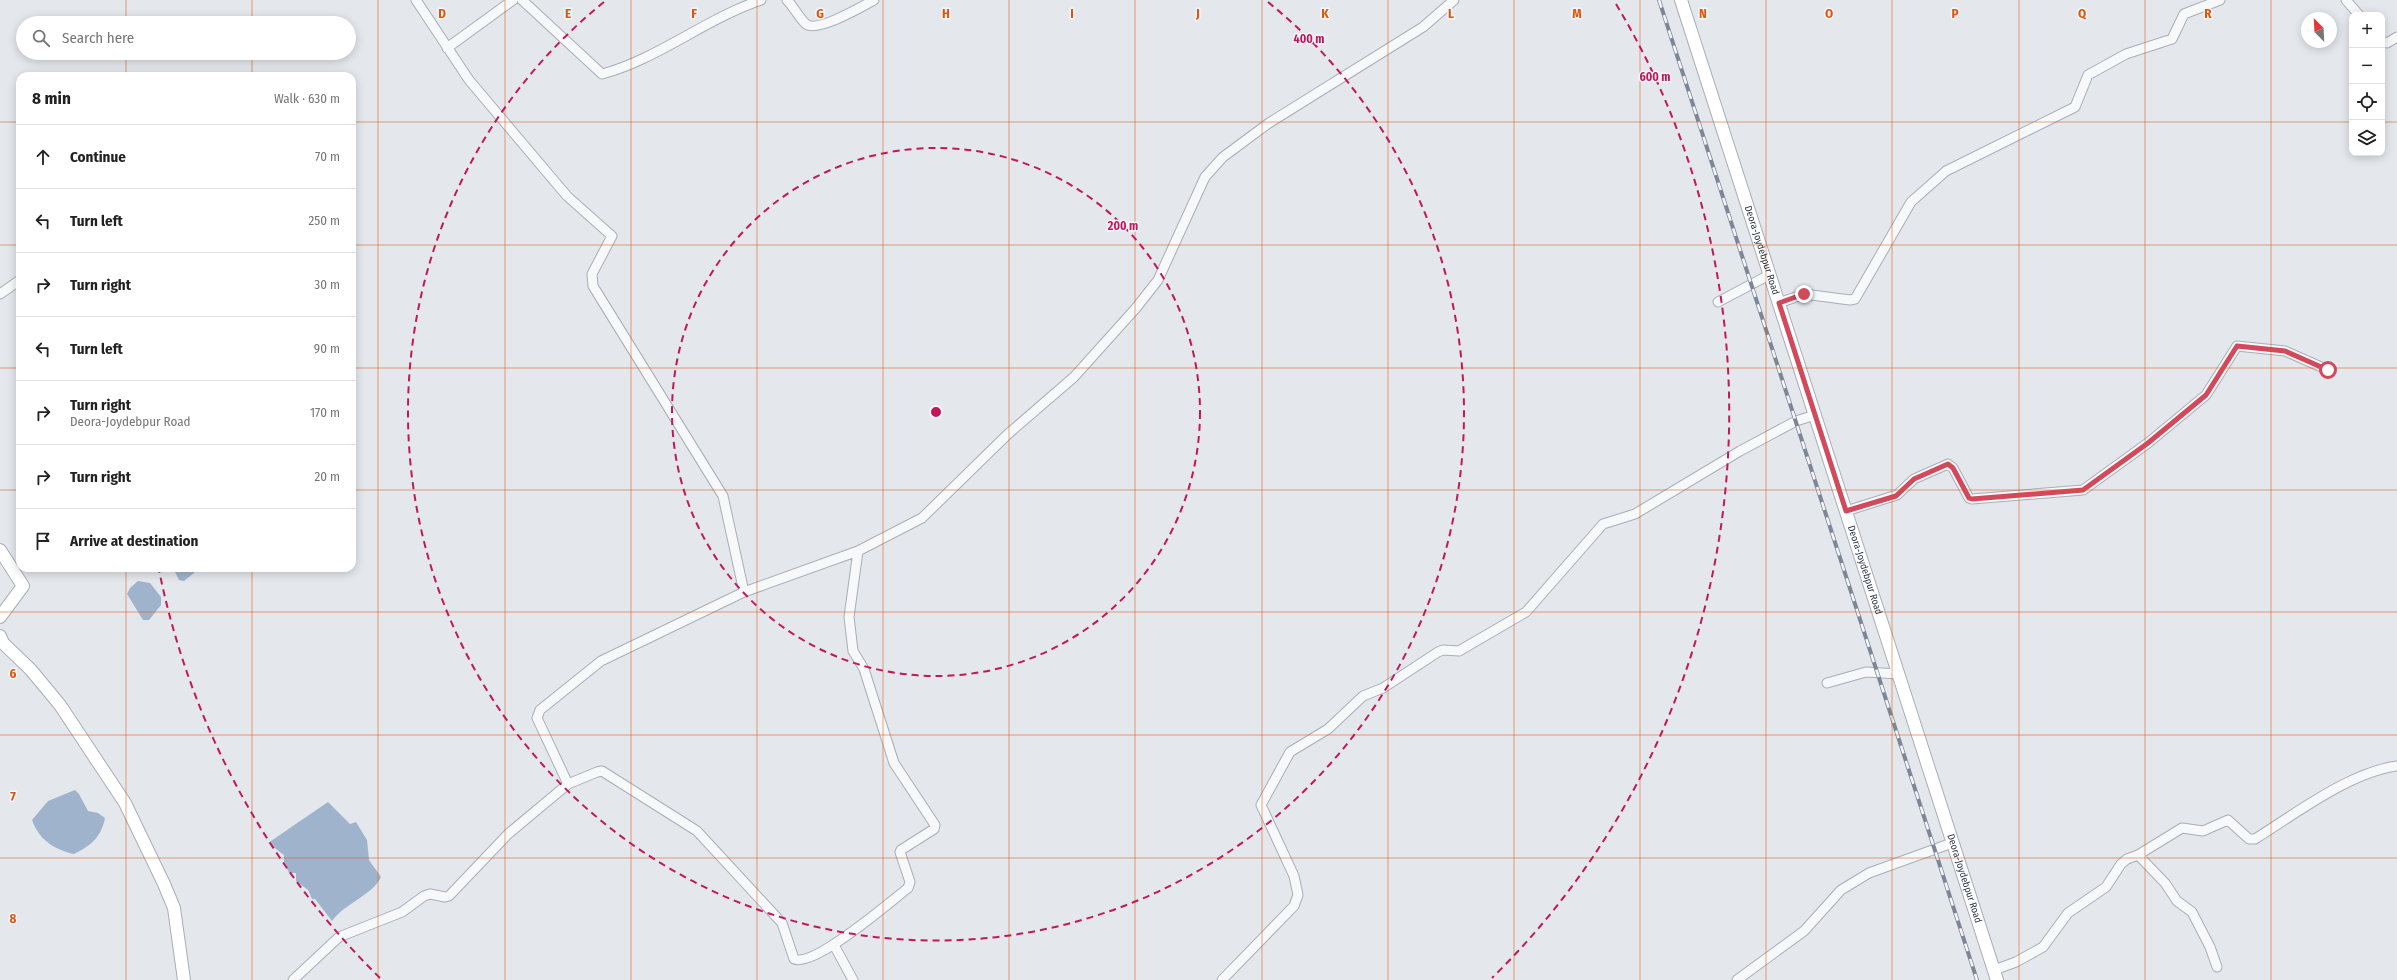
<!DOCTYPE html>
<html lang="en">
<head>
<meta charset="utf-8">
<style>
  body { margin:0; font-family:"Fira Sans Condensed",sans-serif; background:#f2f2f2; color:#222 }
  .controls { position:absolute; right:12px; top:12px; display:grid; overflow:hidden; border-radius:8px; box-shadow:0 2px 10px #0003 }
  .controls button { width:36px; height:36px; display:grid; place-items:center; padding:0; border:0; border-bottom:1px solid #e0e0e0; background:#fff; color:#222; font:20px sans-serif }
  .compass { position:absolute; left:2301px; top:12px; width:36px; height:36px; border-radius:50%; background:#fff; box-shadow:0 2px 10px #0003; rotate:336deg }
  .stop { position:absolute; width:12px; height:12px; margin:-9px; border:3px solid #d1495b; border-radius:50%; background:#fff }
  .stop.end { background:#d1495b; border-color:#fff; box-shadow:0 1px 4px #0008 }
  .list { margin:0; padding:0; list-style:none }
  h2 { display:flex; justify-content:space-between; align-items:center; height:52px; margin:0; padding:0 16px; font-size:17px }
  h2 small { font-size:13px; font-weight:400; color:#767676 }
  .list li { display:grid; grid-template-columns:26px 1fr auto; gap:12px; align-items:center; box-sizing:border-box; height:64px; padding:0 16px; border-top:1px solid #e0e0e0 }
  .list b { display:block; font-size:15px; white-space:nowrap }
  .list p { margin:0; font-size:13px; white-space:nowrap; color:#767676 }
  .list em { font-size:13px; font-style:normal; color:#767676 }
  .icon { flex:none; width:22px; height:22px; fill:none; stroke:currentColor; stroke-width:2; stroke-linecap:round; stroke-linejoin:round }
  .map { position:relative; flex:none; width:2397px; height:980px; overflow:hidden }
  .search { position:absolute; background:#fff; box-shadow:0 2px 10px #0003; left:16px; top:16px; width:340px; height:44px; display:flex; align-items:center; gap:10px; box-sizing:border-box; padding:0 14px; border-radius:22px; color:#767676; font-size:15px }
  .panel { position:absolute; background:#fff; box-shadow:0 2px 10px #0003; left:16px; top:72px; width:340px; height:500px; border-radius:12px }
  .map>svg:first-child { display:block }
  .water { fill:#9fb4cc }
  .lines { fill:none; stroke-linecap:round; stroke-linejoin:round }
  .street-casing { stroke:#a9aeb7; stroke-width:11 }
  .secondary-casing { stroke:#a9aeb7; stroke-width:14 }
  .street { stroke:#f7f8fa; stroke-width:9 }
  .secondary { stroke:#fff; stroke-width:12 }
  .rail-casing { stroke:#7d8696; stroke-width:4 }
  .rail { stroke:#f4f6f9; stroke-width:2.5; stroke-dasharray:8; stroke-linecap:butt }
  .route { stroke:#d1495b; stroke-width:5 }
  .grid { fill:none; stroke:#df570f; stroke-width:1; stroke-opacity:0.55 }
  .ring { fill:none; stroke:#c2185b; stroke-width:2; stroke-dasharray:7 5 }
  .labels { text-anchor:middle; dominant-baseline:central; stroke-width:3; stroke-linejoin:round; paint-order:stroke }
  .street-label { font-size:10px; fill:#2b3445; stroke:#f4f6f9 }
  .grid-label { font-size:13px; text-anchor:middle; font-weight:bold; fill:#df570f; stroke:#f4f6f9; stroke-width:3; stroke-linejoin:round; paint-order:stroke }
  .centre { fill:#c2185b; stroke:#f4f6f9; stroke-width:2 }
  .ring-label { font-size:12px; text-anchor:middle; font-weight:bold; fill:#c2185b; stroke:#f4f6f9; stroke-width:3; stroke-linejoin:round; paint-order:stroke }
</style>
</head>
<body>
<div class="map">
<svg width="2397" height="980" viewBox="0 0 2397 980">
  <rect width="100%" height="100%" fill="#e4e7ec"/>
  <!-- water -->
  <path class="water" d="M173 568H200L184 581 179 580Z
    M138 581 150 583 161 597V605L149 620H143L127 594 130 588Z
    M75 790 79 794 88 811 98 813 105 818C101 837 92 845 74 854 55 850 39 840 32 820L48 801Z
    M328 802 350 824 356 822 367 840 369 860 381 877C373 895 345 903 332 921L315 899H312L308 890 296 881V873H289L284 862V855L268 843Z"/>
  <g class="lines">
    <!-- street casing -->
    <g class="street-casing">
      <path id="street" d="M416 0 469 80 567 196 612 236 592 274 593 286 723 496 744 592
        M522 0 602 74C658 59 705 19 761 0
        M787 0C794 7 799 18 806 24 817 33 863 6 874 0
        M2346 0 2359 15
        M2382 41 2387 43 2397 37
        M447 48 513 0
        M0 294 20 280
        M1718 302 1769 275
        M1779 303 1804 294 1850 300 1855 299 1911 202 1946 171 2075 107 2088 75 2126 54 2172 39 2184 14 2220 0
        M1846 511 1897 495 1914 479 1948 464 1953 468 1969 498 1972 499 2083 490 2148 443 2206 395 2237 346 2285 351 2328 370
        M1827 683 1866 672 1898 674
        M568 784 537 718 540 710 601 661 744 592 858 551 922 518 1008 434 1074 377 1136 308 1158 280 1205 177 1223 157 1269 123 1423 27 1454 0
        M2138 855 2165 883 2177 901 2192 912 2210 947 2217 967
        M834 945 853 980
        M1994 970 2016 962 2043 947 2068 913 2106 887 2121 864 2127 859 2138 855 2182 828 2203 831 2228 820 2249 839H2255C2295 814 2350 772 2397 766
        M293 980 339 937 402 912 424 896 430 894 445 897 449 896 508 834 568 784 597 772 602 771 697 831 782 923 794 959C814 968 890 902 908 888L910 882 900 852 901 850 934 829 935 825 894 763 864 669 853 651 849 617 858 551
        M1222 980 1294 906 1298 895 1294 876 1261 805 1290 752 1328 729 1363 696 1383 688 1438 652 1443 650 1459 651 1526 612 1603 524 1635 514 1740 451 1796 421 1815 415
        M1737 980 1804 931 1841 890 1869 873 1952 843"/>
    </g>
    <!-- secondary casing -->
    <g class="secondary-casing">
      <g id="secondary">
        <path id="s1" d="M1681 0 1997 980"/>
        <path d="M0 550 23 586 0 617"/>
        <path d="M0 636 3 643 31 670 60 705 125 803 164 884 174 908 184 980"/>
      </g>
    </g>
    <!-- street -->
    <use href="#street" class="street"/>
    <!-- secondary -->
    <use href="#secondary" class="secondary"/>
    <!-- rail casing -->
    <g class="rail-casing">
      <path id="rail" d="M1659 0 1977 980"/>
    </g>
    <!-- rail -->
    <use href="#rail" class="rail"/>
  </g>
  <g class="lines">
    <!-- route -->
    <path class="route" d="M1804 294 1779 303 1846 511 1896 496 1914 479 1948 464 1953 468 1969 498 1972 499 2083 490 2148 443 2206 395 2237 346 2285 351 2328 370"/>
  </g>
  <!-- grid -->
  <path class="grid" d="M126 0V23M252 0V23M378 0V980M505 0V980M631 0V980M757 0V980M883 0V980M1009 0V980M1135 0V980M1262 0V980M1388 0V980M1514 0V980M1640 0V980M1766 0V980M1892 0V980M2019 0V980M2145 0V980M2271 0V980M126 53V76M252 53V76M0 122H20M352 122H2352M2382 122H2397M0 245H20M352 245H2397M0 368H20M352 368H2397M0 490H20M352 490H2397M126 568V980M252 568V980M0 612H2397M0 735H2397M0 858H2397"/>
  <!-- distance rings -->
  <g class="ring">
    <circle cx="936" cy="412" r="264"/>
    <path d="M1268 2A528 528 0 1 1 604 2"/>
    <path d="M380 978A793 793 0 0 1 159 570M1616 4A793 793 0 0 1 1492 978"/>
  </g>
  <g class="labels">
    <!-- street labels -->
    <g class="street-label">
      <text stroke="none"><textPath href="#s1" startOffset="263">Deora-Joydebpur Road</textPath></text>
      <text stroke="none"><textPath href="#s1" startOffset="599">Deora-Joydebpur Road</textPath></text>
      <text stroke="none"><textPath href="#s1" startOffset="923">Deora-Joydebpur Road</textPath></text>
    </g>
  </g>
  <g class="grid-label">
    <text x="442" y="18">D</text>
    <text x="568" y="18">E</text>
    <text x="694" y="18">F</text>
    <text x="820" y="18">G</text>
    <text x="946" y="18">H</text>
    <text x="1072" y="18">I</text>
    <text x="1198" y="18">J</text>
    <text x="1325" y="18">K</text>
    <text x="1451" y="18">L</text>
    <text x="1577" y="18">M</text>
    <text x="1703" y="18">N</text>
    <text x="1829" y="18">O</text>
    <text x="1955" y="18">P</text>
    <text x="2082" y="18">Q</text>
    <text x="2208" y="18">R</text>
    <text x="13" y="678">6</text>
    <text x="13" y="801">7</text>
    <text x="13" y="923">8</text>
  </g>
  <circle cx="936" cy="412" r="6" class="centre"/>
  <g class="ring-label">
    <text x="1309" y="43">400 m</text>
    <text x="1655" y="81">600 m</text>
    <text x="1123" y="230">200 m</text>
  </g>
</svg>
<div class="controls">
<button>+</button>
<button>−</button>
<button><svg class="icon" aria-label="locate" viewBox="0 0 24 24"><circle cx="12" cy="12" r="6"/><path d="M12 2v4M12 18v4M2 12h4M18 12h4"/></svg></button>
<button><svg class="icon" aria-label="layers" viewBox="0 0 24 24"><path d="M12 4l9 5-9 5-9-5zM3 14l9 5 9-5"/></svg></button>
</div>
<svg class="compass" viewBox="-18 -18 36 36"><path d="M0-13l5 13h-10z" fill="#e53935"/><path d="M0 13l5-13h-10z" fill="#767676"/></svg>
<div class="stop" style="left:2328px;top:370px"></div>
<div class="stop end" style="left:1804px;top:294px"></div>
<div class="search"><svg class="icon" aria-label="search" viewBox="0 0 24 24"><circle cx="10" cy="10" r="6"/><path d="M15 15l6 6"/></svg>Search here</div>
<section class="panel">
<h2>8 min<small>Walk · 630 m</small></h2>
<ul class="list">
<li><svg class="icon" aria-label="ahead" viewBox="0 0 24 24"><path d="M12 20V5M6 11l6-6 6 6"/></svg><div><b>Continue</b></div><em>70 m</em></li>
<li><svg class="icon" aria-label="left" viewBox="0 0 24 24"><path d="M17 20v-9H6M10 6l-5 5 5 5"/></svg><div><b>Turn left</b></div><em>250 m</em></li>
<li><svg class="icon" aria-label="right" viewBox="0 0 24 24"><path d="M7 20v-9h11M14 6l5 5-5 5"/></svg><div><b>Turn right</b></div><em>30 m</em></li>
<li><svg class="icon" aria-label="left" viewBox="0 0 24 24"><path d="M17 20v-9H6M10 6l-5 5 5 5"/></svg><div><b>Turn left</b></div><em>90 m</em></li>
<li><svg class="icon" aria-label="right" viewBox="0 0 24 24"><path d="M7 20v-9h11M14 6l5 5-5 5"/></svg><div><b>Turn right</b><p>Deora-Joydebpur Road</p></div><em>170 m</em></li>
<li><svg class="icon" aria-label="right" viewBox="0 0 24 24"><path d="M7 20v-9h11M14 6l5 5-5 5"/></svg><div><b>Turn right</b></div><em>20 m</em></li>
<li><svg class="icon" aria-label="arrive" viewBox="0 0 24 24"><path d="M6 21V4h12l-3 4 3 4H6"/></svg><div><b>Arrive at destination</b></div></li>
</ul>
</section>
</div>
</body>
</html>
